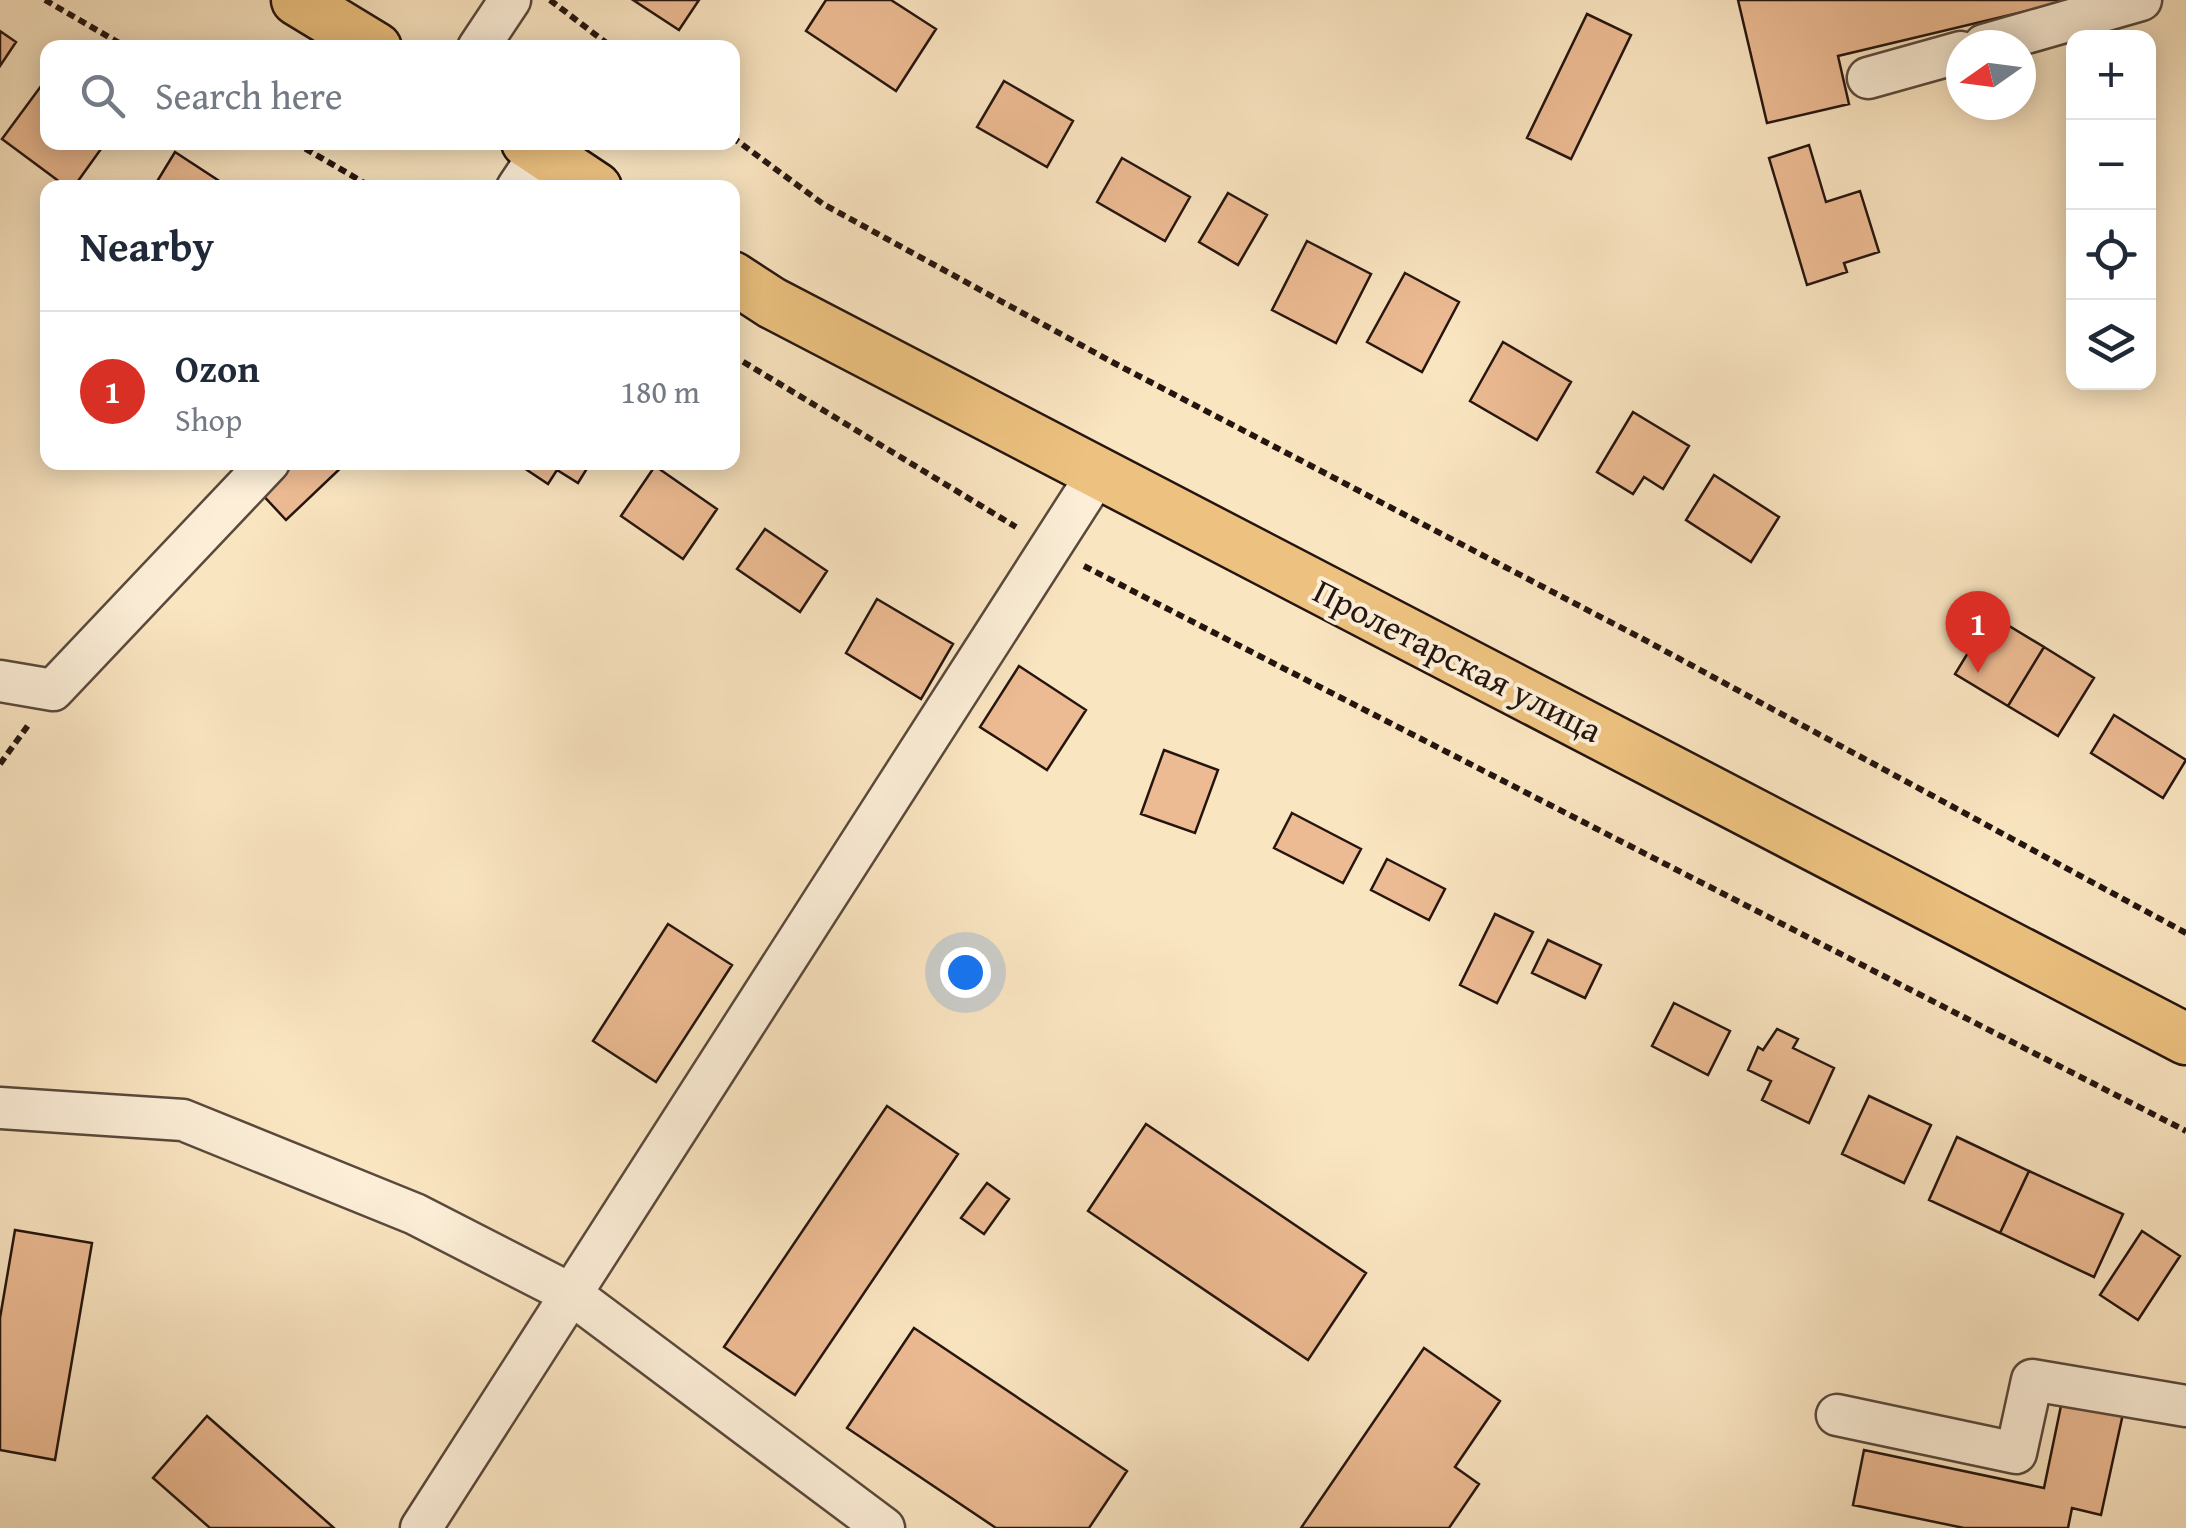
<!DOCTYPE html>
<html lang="en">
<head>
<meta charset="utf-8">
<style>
  body { margin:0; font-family:"Gentium Book Plus",serif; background:#f6f6f7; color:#1f2937 }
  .controls { position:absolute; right:30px; top:30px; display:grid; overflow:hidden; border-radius:20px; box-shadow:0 5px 25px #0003 }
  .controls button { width:90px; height:90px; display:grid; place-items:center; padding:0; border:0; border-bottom:2px solid #e0e1e3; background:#fff; color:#1f2937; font:50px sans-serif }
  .compass { position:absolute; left:1946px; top:30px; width:90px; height:90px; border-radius:50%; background:#fff; box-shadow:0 5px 25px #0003; rotate:256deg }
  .you { position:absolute; left:965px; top:972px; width:35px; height:35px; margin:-25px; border:8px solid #fff; border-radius:50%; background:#1a73e8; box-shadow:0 0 0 15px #1a73e833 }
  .badge { display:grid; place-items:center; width:65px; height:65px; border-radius:50%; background:#d93025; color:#fff; font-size:32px; font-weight:700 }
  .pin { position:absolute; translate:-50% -82px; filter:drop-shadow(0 2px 5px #0008) }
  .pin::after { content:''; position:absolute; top:52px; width:35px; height:30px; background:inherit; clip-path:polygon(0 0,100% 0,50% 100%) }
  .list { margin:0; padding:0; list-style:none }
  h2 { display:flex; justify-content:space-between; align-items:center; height:130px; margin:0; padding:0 40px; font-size:42px }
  h2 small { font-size:32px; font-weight:400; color:#747a83 }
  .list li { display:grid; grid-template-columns:65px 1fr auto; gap:30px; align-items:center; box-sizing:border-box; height:160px; padding:0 40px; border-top:2px solid #e0e1e3 }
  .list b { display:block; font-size:38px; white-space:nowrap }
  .list p { margin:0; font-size:32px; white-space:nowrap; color:#747a83 }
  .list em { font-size:32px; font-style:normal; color:#747a83 }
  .icon { flex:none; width:55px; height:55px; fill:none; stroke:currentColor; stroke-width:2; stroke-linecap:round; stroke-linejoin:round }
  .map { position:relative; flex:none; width:2186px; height:1528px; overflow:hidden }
  .search { position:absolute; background:#fff; box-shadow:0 5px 25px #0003; left:40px; top:40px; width:700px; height:110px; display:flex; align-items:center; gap:25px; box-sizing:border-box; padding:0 35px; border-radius:20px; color:#747a83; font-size:38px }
  .panel { position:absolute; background:#fff; box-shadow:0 5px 25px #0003; left:40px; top:180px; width:700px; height:290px; border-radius:20px }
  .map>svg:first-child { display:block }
  .building { fill:#edbb93; stroke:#25150f; stroke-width:2.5 }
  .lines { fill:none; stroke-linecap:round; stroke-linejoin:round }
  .minor-casing { stroke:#5a493c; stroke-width:45 }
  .major-casing { stroke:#25150f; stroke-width:55 }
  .path { stroke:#25150f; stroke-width:6; stroke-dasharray:8 5; stroke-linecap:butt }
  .minor { stroke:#fceed7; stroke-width:40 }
  .major { stroke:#edc280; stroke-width:50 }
  .labels { text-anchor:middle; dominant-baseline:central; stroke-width:8; stroke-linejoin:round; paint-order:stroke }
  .street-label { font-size:35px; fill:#25150f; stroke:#fceed7 }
</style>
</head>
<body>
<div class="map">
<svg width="2186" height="1528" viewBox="0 0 2186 1528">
  <rect width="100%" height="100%" fill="#fae5c1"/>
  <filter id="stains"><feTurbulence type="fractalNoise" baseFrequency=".002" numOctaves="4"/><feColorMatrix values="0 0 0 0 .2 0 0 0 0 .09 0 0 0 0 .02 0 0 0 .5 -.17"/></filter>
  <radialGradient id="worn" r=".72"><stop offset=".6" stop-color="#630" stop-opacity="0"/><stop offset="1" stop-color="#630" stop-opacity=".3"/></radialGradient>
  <!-- building -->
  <path class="building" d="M633 0H699L679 30Z
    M826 0H891L936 29 896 91 806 31Z
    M1738 0H2073L1838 56 1849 104 1767 123Z
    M1587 14 1631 35 1571 159 1527 138Z
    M0 31 16 42 0 66Z
    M1004 81 1073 121 1047 167 977 127Z
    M44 82 48 84V142H106L73 188H68L2 139Z
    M1809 145 1826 202 1860 191 1879 252 1844 263 1847 272 1807 285 1769 158Z
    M175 152 230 188H153Z
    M1122 158 1190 197 1165 241 1097 202Z
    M1228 193 1267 215 1238 265 1199 242Z
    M1307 241 1371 274 1336 343 1272 310Z
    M1405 273 1459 302 1422 372 1367 342Z
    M1503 342 1571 382 1537 440 1470 401Z
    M1633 412 1689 446 1663 489 1644 477 1633 494 1597 472Z
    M289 462H347L286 520 259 491Z
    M515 462H591L578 483 557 470 548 484Z
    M655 466 717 509 683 559 621 516Z
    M1714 475 1779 517 1751 562 1686 520Z
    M765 529 827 571 800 612 737 569Z
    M877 599 953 644 921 699 846 653Z
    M1991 615 2044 647 2008 706 1955 674Z
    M2044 647 2094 678 2058 736 2008 706Z
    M1019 666 1086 710 1047 770 980 727Z
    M2114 715 2186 760 2163 798 2091 753Z
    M1164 750 1218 770 1195 833 1141 814Z
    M1292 813 1361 849 1343 883 1274 848Z
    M1387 859 1445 889 1429 920 1371 890Z
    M1495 914 1533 932 1497 1003 1460 985Z
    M668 924 732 965 656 1082 593 1041Z
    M1548 940 1601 965 1585 998 1532 973Z
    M1674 1003 1730 1031 1708 1075 1652 1046Z
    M1777 1029 1798 1039 1793 1048 1834 1068 1809 1123 1762 1100 1771 1081 1748 1070 1758 1047 1763 1050Z
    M1869 1096 1931 1125 1904 1183 1842 1154Z
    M887 1106 958 1154 795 1395 724 1347Z
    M1146 1124 1366 1273 1308 1360 1088 1211Z
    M1957 1137 2029 1171 2000 1233 1929 1200Z
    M2029 1171 2123 1214 2094 1277 2000 1233Z
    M987 1183 1009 1199 984 1234 961 1218Z
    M15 1230 92 1243 55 1460 0 1450V1318Z
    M2142 1231 2180 1256 2138 1320 2100 1295Z
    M914 1328 1127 1471 1089 1528H996L847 1428Z
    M1424 1348 1500 1401 1455 1467 1479 1484 1449 1528H1301Z
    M2063 1396 2124 1409 2101 1515 2072 1508 2068 1528H1964L1853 1505 1864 1450 2044 1488Z
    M207 1416 334 1528H210L153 1478Z"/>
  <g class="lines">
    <!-- minor casing -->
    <g class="minor-casing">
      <path id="minor" d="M1984 45 2141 0
        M478 48 510 0
        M1868 78 1961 52
        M517 188 541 152
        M0 681 53 690 269 462
        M0 1108 183 1120 415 1214 571 1294 884 1528
        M1837 1415 2016 1453 2032 1380 2186 1406
        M421 1528 1098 473"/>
    </g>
    <!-- major casing -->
    <g class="major-casing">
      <path id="major" d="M297 0 376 48
        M527 142 596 188
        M732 277 772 303 2186 1039"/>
    </g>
    <!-- path -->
    <path class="path" d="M45 0 128 48
      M550 0 613 48
      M732 137 823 204 1114 363 1643 639 2186 933
      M294 142 373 188
      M732 355 1016 527
      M1084 566 2186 1131
      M0 764 29 724"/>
    <!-- minor -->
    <use href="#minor" class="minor"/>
    <!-- major -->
    <use href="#major" class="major"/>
  </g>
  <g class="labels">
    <!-- street labels -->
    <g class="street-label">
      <text transform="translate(1458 660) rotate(27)">Пролетарская улица</text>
    </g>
  </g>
  <rect width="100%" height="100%" filter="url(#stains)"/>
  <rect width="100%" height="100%" fill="url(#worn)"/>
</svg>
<div class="controls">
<button>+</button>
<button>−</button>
<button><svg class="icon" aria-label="locate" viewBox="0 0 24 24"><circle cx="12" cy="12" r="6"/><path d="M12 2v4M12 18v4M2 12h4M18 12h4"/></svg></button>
<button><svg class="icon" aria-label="layers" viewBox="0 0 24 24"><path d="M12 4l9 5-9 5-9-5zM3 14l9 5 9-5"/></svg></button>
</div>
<svg class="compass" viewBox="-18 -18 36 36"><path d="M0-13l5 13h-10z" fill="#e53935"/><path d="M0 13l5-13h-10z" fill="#747a83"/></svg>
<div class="you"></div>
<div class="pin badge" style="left:1978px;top:673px">1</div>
<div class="search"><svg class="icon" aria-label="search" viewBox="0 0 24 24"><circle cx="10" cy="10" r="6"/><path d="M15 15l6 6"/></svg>Search here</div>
<section class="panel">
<h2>Nearby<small></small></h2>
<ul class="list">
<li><span class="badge">1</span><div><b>Ozon</b><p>Shop</p></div><em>180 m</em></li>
</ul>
</section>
</div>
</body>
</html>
